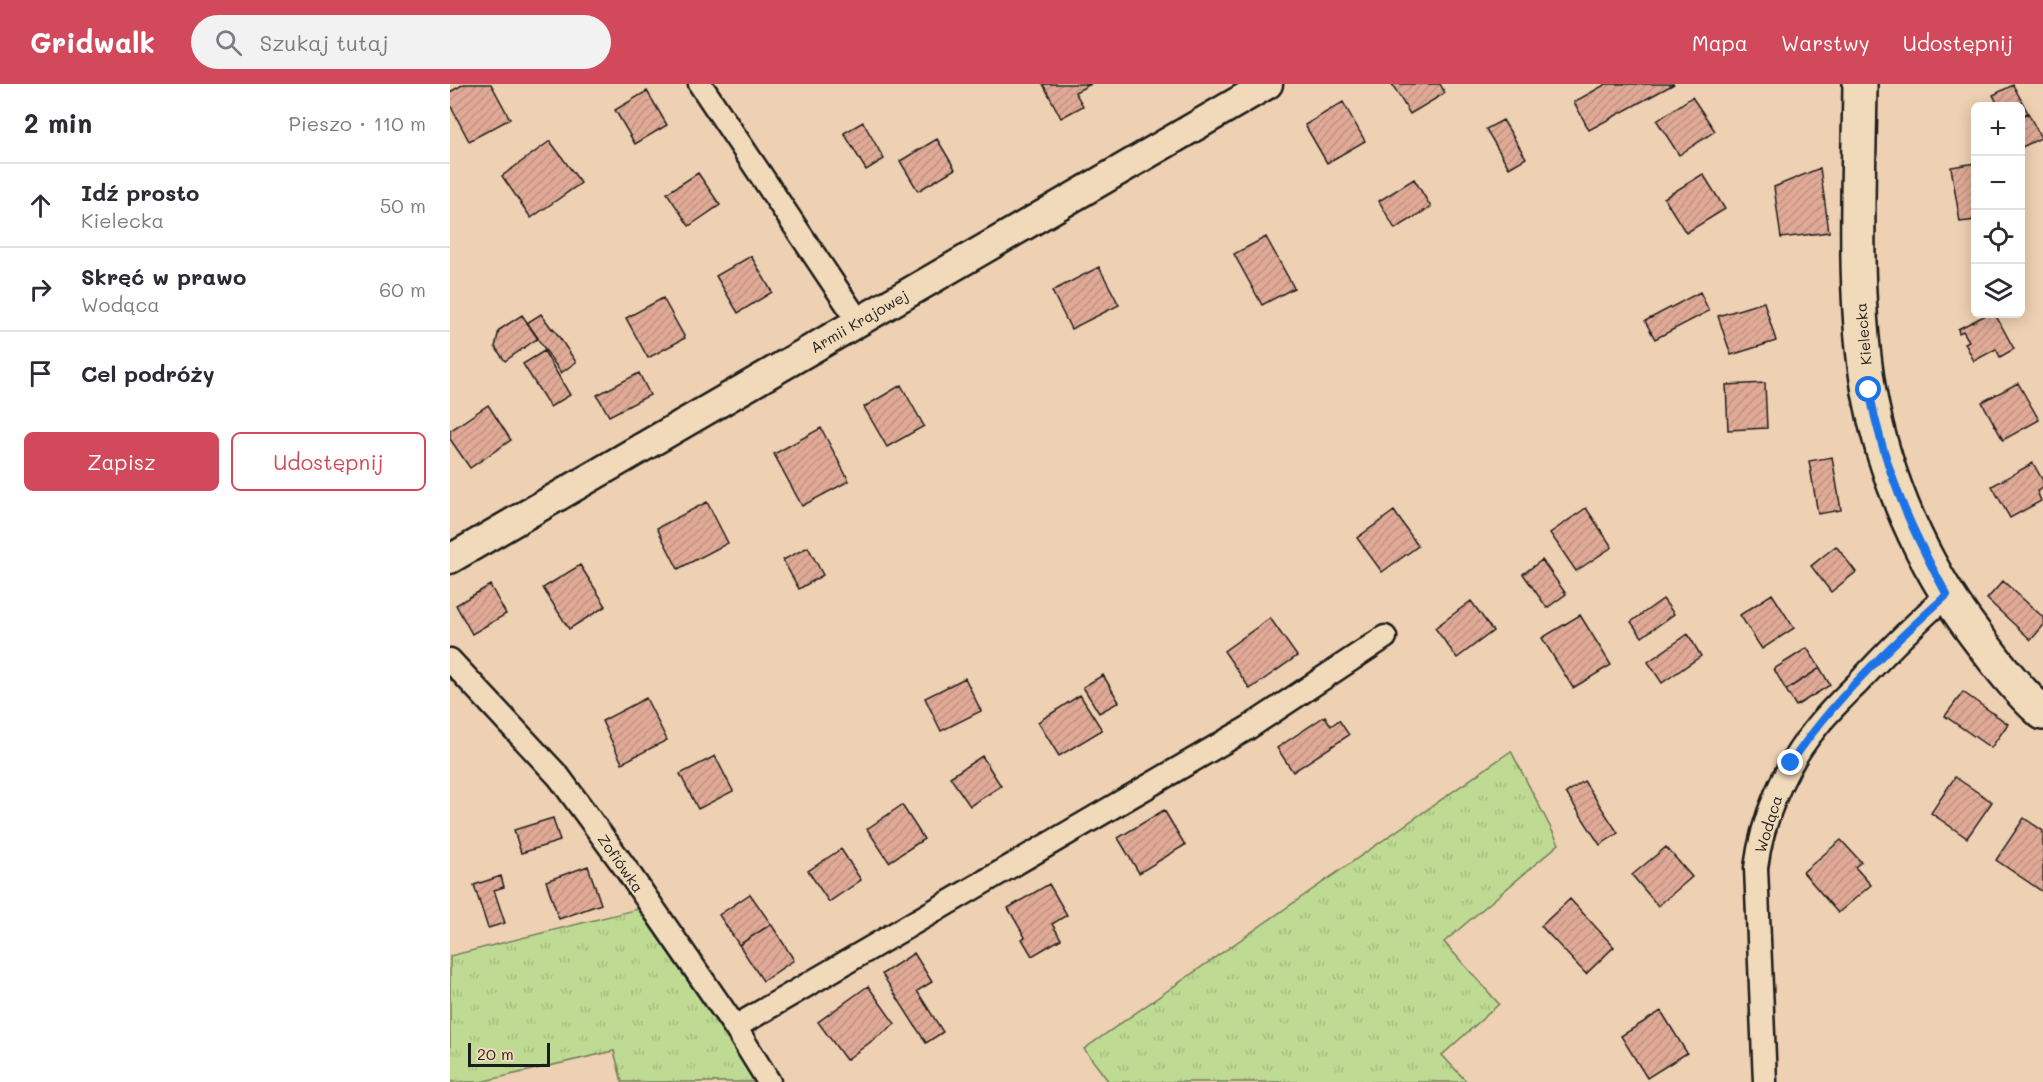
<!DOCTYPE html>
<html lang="pl">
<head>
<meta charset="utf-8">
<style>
  body { margin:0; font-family:Mali,sans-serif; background:#f2f2f3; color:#2b2b33 }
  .controls { position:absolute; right:18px; top:18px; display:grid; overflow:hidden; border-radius:9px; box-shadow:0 3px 15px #0003 }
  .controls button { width:54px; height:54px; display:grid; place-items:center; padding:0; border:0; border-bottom:2px solid #e1e1e2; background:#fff; color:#2b2b33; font:30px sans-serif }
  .scale { position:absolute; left:18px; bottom:15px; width:82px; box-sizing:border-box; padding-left:6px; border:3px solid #1c1c1c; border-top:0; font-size:16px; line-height:21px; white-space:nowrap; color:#1c1c1c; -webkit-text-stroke:4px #f1dab9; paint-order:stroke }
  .stop { position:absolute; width:18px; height:18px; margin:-14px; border:4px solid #1a73e8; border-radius:50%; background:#fff }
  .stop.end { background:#1a73e8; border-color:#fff; box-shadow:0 2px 6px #0008 }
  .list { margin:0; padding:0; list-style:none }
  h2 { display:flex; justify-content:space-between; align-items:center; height:78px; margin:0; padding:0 24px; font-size:26px }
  h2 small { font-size:20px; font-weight:400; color:#7c7c81 }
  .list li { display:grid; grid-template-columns:39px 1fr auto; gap:18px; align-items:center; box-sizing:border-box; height:84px; padding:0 24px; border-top:2px solid #e1e1e2 }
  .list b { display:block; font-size:22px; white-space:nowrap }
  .list p { margin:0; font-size:20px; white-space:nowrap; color:#7c7c81 }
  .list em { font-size:20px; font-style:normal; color:#7c7c81 }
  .actions { display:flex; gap:12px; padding:18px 24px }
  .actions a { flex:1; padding:14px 0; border:2px solid #d1495b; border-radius:9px; text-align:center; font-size:21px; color:#d1495b }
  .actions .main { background:#d1495b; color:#fff }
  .icon { flex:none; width:33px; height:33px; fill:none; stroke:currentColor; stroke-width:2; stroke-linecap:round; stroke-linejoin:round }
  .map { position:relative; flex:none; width:1593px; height:998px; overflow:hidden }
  header { display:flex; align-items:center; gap:36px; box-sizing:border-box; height:84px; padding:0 30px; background:#d1495b; color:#fff }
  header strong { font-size:28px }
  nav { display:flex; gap:33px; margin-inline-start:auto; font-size:21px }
  .search { width:420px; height:54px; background:#f2f2f3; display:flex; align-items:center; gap:15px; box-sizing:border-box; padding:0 21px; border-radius:33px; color:#7c7c81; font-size:22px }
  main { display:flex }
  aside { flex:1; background:#fff }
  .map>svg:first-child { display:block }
  .grass { fill:url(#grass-tufts); stroke:#6e7c58; stroke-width:1.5 }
  .building { fill:url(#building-hatch); stroke:#1c1c1c; stroke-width:1.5 }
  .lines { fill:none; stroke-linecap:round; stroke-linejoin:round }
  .minor-casing { stroke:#1c1c1c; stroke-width:27 }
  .tertiary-casing { stroke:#1c1c1c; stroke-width:33 }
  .secondary-casing { stroke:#1c1c1c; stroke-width:38 }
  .minor { stroke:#f1dab9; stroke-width:22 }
  .tertiary { stroke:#f1dab9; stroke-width:28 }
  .secondary { stroke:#f1dab9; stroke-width:33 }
  .route { stroke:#1a73e8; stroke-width:8 }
  .labels { text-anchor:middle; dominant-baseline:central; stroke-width:4.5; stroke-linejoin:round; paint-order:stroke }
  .street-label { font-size:15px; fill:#1c1c1c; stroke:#f1dab9 }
</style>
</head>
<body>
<header>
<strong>Gridwalk</strong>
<div class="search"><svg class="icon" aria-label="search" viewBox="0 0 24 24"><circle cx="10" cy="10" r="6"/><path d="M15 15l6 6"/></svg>Szukaj tutaj</div>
<nav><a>Mapa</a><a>Warstwy</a><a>Udostępnij</a></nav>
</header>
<main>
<aside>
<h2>2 min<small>Pieszo · 110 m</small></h2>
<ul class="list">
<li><svg class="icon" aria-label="ahead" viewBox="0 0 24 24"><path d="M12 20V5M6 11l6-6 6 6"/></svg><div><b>Idź prosto</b><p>Kielecka</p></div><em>50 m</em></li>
<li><svg class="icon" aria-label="right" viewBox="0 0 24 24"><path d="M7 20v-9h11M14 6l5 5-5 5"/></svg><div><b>Skręć w prawo</b><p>Wodąca</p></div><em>60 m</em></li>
<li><svg class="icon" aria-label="arrive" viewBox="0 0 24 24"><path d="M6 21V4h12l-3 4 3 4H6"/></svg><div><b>Cel podróży</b></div></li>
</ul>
<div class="actions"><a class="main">Zapisz</a><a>Udostępnij</a></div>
</aside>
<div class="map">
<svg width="1593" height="998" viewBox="0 0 1593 998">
  <defs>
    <pattern id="grass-tufts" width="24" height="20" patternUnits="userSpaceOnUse" patternTransform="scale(1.5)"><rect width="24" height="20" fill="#bfdb93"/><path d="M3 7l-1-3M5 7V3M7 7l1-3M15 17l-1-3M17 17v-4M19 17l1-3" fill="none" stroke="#a4bb7e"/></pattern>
    <pattern id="building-hatch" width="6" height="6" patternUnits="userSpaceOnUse" patternTransform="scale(1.5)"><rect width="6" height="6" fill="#e0aa96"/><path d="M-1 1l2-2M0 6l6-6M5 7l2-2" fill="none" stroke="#c09281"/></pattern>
  </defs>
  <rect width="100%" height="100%" fill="#eed0b2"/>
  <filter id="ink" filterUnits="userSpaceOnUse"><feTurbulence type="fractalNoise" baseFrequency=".0167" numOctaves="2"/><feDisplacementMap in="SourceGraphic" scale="12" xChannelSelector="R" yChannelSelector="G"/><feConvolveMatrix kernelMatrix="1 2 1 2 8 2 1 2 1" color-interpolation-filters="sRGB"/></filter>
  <g filter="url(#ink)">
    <!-- grass -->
    <path class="grass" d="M1061 667 1109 760 994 858 1049 920 992 971 1017 998H659L634 965Z
      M188 825 307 998H172L164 967 30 998H0V872Z"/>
    <!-- building -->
    <path class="building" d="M14 0H41L60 35 19 57 0 21V8Z
      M593 0H641L625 8 633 22 611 34Z
      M942 0H990L995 9 960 30Z
      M1156 0H1224L1139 46 1124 18Z
      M1563 1 1578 29 1570 33V22H1549L1543 11Z
      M197 7 217 41 185 60 165 26Z
      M1242 13 1265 47 1229 71 1207 37Z
      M893 18 915 57 877 79 855 41Z
      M1578 29 1591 54 1570 64V33Z
      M1053 36 1076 74 1059 84 1036 45Z
      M413 38 434 75 416 86 394 49Z
      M487 55 505 85 468 107 450 77Z
      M100 57 131 99 81 134 52 92Z
      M1526 79V136L1510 138 1501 83Z
      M1370 84 1379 148 1331 154 1324 103Z
      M248 89 270 121 239 142 217 109Z
      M1253 90 1275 125 1236 149 1214 114Z
      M964 95 981 123 945 145 929 117Z
      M816 153 844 204 812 221 784 170Z
      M301 172 322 208 288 229 266 192Z
      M649 183 669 221 621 245 602 207Z
      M1250 208 1259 227 1205 255 1195 237Z
      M213 214 235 254 198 274 176 234Z
      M1314 218 1326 257 1281 271 1268 232Z
      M91 230 102 245 103 244 126 278 111 289 77 239Z
      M1538 230H1545L1564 265 1550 273 1546 265 1524 277 1515 259 1519 257 1513 247 1509 249 1508 245Z
      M72 231 88 254 55 277 45 263 49 246Z
      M94 267 120 311 100 323 73 280Z
      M189 289 200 311 159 332 147 311Z
      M1315 299 1317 344 1278 346 1276 301Z
      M1568 299 1589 336 1553 356 1532 318Z
      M451 301 474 342 437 363 414 323Z
      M38 321 61 356 20 384 0 355V347Z
      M371 344 399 397 352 422 324 370Z
      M1382 373 1391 426 1368 430 1359 377Z
      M1583 379 1593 397V404L1587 407 1591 417 1560 434 1542 402Z
      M257 418 278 459 228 485 207 444Z
      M1136 424 1162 463 1126 487 1100 449Z
      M944 427 968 462 932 488 907 454Z
      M1386 462 1406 488 1381 508 1361 482Z
      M358 463 373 491 349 505 333 476Z
      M1092 476 1116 510 1097 524 1073 490Z
      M130 481 156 522 119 545 93 504Z
      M1553 497 1593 533V542L1581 556 1537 515Z
      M40 501 56 530 22 550 6 521Z
      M1322 510 1344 544 1312 565 1290 531Z
      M1213 515 1224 530 1192 553 1181 538Z
      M1021 517 1043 547 1007 574 985 544Z
      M1130 531 1161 581 1123 604 1092 554Z
      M820 534 847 572 800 605 774 567Z
      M1238 550 1251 572 1212 599 1198 578Z
      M1357 564 1370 584 1336 606 1324 585Z
      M1370 584 1380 601 1346 622 1336 606Z
      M653 591 669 618 649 629 633 603Z
      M515 594 531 627 491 647 475 614Z
      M1513 608 1558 640 1541 664 1495 632Z
      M630 611 652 646 609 672 588 638Z
      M196 614 217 656 172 679 152 637Z
      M875 632 881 642 889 636 899 651 843 688 827 664Z
      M265 672 283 707 248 725 230 690Z
      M532 672 551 702 520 722 500 693Z
      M1505 693 1542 718 1517 754 1481 729Z
      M1134 697 1168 749 1150 761 1116 709Z
      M452 721 474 755 439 778 417 745Z
      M714 726 735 761 689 789 668 754Z
      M103 734 110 757 71 769 64 746Z
      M1574 734 1593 747V808L1546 776Z
      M1391 756 1411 778 1405 783 1421 801 1388 829 1353 788Z
      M1216 763 1242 793 1208 822 1182 791Z
      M391 765 411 796 379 818 358 787Z
      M138 782 151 820 109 835 96 797Z
      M51 792 54 803 44 806 55 839 38 844 24 801Z
      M599 800 617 831 602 840 611 855 582 872 572 855 575 853 558 824Z
      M300 810 321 840 289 861 269 831Z
      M1120 815 1164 863 1136 890 1091 842Z
      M321 840 344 876 313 897 289 861Z
      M464 869 482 898 467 907 493 948 476 959 432 890Z
      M418 902 445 940 396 976 368 938Z
      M1211 927 1237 969 1197 994 1171 952Z"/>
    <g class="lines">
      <!-- minor casing -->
      <g class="minor-casing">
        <path id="minor" d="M250 0 409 238
          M0 576 109 693 174 782 285 943 319 998
          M285 943 798 644 935 553
          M1315 998 1306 784C1312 735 1334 683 1365 645 1378 628 1394 613 1409 598 1437 567 1466 539 1497 511"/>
      </g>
      <!-- tertiary casing -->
      <g class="tertiary-casing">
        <path id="tertiary" d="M0 475 818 0"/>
      </g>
      <!-- secondary casing -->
      <g class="secondary-casing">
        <path id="secondary" d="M1410 0C1409 99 1402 210 1419 308 1435 395 1471 479 1525 550 1546 578 1567 606 1593 629"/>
      </g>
      <!-- minor -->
      <use href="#minor" class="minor"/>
      <!-- tertiary -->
      <use href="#tertiary" class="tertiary"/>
      <!-- secondary -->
      <use href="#secondary" class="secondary"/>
    </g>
  </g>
  <g class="lines" filter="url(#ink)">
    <!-- route -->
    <path class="route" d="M1341 679C1381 618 1443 559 1497 511 1459 442 1434 384 1419 306"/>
  </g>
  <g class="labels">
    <!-- street labels -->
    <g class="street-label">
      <text transform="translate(409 237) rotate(-30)">Armii Krajowej</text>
      <text transform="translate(1413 250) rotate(-95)">Kielecka</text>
      <text transform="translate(1318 740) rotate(-73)">Wodąca</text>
      <text transform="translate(171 779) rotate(55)">Zofiówka</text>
    </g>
  </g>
</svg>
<div class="controls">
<button>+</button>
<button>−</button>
<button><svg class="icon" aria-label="locate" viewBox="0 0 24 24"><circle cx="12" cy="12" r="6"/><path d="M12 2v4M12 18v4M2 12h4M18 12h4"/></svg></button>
<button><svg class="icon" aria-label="layers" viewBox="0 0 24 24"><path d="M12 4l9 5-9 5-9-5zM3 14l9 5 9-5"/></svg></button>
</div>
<div class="scale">20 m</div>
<div class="stop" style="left:1419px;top:306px"></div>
<div class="stop end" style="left:1341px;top:679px"></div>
</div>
</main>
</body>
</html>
